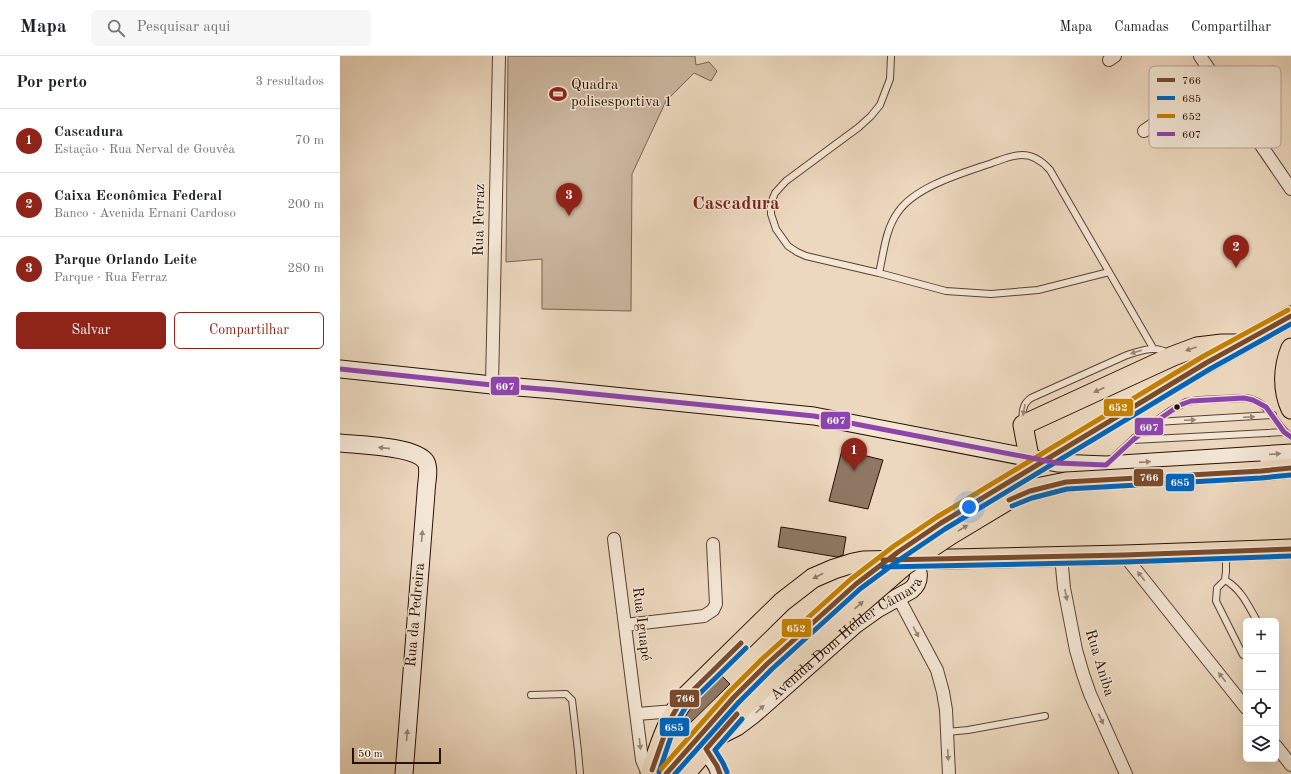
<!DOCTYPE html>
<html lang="pt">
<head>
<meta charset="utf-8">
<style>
  body { margin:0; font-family:"Old Standard TT",serif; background:#f6f6f6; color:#202124 }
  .controls { position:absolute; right:12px; bottom:12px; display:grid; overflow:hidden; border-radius:6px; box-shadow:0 4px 16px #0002 }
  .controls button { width:36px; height:36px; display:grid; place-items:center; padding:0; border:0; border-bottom:1px solid #e0e0e0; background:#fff; color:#202124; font:20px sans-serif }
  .scale { position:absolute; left:12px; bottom:10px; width:89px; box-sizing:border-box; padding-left:4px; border:2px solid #281000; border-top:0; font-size:11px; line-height:14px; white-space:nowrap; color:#281000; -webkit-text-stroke:3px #f3e6d5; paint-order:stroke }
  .you { position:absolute; left:629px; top:451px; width:14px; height:14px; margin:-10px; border:3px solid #fff; border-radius:50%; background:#1a73e8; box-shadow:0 0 0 6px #1a73e833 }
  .badge { display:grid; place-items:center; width:26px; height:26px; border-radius:50%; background:#8f2418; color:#fff; font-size:13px; font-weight:700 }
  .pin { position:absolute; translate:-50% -33px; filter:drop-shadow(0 1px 2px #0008) }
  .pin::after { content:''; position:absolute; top:21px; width:14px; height:12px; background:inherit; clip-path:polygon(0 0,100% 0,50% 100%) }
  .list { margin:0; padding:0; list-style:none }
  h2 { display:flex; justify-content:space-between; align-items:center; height:52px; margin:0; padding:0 16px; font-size:17px }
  h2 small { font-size:13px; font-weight:400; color:#757577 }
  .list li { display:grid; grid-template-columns:26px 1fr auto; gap:12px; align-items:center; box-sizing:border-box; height:64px; padding:0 16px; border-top:1px solid #e0e0e0 }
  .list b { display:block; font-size:15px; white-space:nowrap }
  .list p { margin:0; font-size:13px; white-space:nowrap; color:#757577 }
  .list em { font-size:13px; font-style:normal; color:#757577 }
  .actions { display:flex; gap:8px; padding:12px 16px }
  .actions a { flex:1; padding:9px 0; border:1px solid #8f2418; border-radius:6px; text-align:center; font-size:14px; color:#8f2418 }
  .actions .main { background:#8f2418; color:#fff }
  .icon { flex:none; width:22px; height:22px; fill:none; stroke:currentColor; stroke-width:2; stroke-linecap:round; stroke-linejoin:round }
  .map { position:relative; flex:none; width:951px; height:718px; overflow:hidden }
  header { display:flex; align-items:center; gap:24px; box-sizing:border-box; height:56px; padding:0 20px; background:#fff; border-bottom:1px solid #e0e0e0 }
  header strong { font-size:19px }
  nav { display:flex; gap:22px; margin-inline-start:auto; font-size:14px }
  .search { width:280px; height:36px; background:#f6f6f6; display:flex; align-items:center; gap:10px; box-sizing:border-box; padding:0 14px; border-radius:6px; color:#757577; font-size:15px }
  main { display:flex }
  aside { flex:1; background:#fff }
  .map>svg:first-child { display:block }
  .green { fill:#cbb69e; stroke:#7a634f }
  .building { fill:#8e7863; stroke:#281000 }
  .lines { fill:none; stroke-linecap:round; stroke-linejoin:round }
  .lane-casing { stroke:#594230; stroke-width:8 }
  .street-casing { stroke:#594230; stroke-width:14 }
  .secondary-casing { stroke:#281000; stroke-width:19 }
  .primary-casing { stroke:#281000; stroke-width:21 }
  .lane { stroke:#f3e6d5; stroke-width:6 }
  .street { stroke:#f3e6d5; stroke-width:12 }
  .secondary { stroke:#f3e6d5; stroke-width:17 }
  .primary { stroke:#ecd8be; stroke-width:19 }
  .primary-bridge-casing { stroke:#281000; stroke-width:21; stroke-linecap:butt }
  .primary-bridge { stroke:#ecd8be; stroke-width:19 }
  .bus-1-casing { stroke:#f3e6d5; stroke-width:8 }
  .bus-2-casing { stroke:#f3e6d5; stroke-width:8 }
  .bus-3-casing { stroke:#f3e6d5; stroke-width:8 }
  .bus-4-casing { stroke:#f3e6d5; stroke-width:8 }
  .bus-1 { stroke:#7a4b2a; stroke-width:5 }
  .bus-2 { stroke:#0065bd; stroke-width:5 }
  .bus-3 { stroke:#c38000; stroke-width:5 }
  .bus-4 { stroke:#8e44ad; stroke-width:5 }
  .oneway { fill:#947e68 }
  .oneway2 { fill:#988675 }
  .bus-dot { fill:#281000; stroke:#f3e6d5; stroke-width:1.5 }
  .labels { text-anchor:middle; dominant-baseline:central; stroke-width:3; stroke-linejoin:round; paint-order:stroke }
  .poi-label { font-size:15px; fill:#281000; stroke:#f3e6d5; text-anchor:start }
  .street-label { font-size:15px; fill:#281000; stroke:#f3e6d5 }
  .district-label { font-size:19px; font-weight:bold; fill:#7a1f14; stroke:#f3e6d5 }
  .key { fill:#f3e6d5; stroke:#b6a695; stroke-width:1 }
  .key-label { font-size:11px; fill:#281000 }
  .line-badge { stroke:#f3e6d5; stroke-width:1.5 }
  .badge-label { font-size:11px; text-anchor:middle; font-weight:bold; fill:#fff }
</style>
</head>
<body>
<header>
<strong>Mapa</strong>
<div class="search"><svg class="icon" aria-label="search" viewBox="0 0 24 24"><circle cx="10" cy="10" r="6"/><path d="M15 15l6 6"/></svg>Pesquisar aqui</div>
<nav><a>Mapa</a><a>Camadas</a><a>Compartilhar</a></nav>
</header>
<main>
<aside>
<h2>Por perto<small>3 resultados</small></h2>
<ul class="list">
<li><span class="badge">1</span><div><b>Cascadura</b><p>Estação · Rua Nerval de Gouvêa</p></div><em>70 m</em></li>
<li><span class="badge">2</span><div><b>Caixa Econômica Federal</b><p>Banco · Avenida Ernani Cardoso</p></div><em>200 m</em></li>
<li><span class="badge">3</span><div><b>Parque Orlando Leite</b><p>Parque · Rua Ferraz</p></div><em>280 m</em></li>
</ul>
<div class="actions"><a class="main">Salvar</a><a>Compartilhar</a></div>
</aside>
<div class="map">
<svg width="951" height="718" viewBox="0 0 951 718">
  <rect width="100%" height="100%" fill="#ecd8be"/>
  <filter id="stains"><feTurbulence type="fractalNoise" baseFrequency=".005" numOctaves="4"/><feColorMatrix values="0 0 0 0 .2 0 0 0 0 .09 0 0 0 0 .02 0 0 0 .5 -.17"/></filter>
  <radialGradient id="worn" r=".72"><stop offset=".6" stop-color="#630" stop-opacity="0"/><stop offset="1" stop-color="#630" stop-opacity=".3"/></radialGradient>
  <!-- green -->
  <path class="green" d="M168 0H355L356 9 369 6 377 15 371 25 354 17 326 45 292 118 291 255 202 253V203L166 206Z"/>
  <!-- building -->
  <path class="building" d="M502 394 543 404 528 453 489 445Z
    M441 471 506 481 503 499 497 501 438 491Z
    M382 620 390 628 343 674 340 670 348 656 353 649Z"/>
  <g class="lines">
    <!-- lane casing -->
    <g class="lane-casing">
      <path id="lane" d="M551 0 550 23 540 49 531 60 519 71 446 125 435 137 431 147V158L436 173 448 190 457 196 466 200 539 217C544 196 545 174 558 156 576 130 623 117 652 107 661 104 672 99 682 99 694 99 703 106 710 114L813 292
        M539 217 606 235 651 238 698 234 769 216
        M816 366 933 359
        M683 367C682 357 682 348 691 342L787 299C802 294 815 289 830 298
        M793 384 944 376
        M770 405 802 375 830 355 846 346 859 344 904 342C930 344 933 368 951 381
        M886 497V515L885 524 877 532 876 545 903 599H906
        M885 524C901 533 908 549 917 565
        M191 639 226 638 232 644 238 695 240 718
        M607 676 628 674 705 660"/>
    </g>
    <!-- street casing -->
    <g class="street-casing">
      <path id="street" d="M860 0 951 133
        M769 4 775 0
        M804 75 877 24
        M152 329 159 0
        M274 483 302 704 308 718
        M784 499 906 652
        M721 500 724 532 736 594 743 618 750 638 786 718
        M558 541 597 614 603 636 606 654 609 718
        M285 569 364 560 373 554 376 548 373 488
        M297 658 335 655
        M936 690 951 709"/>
    </g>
    <!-- secondary casing -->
    <g class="secondary-casing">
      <g id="secondary">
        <path d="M0 313 152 329 214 334 474 360 717 407 766 409 951 397"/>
        <path d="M0 387C19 389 76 390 86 406 90 414 86 428 86 437L64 718"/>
        <path id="s1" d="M381 679 397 671 413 659 516 568 537 553 571 534C581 526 581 512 570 503"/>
        <path d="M366 693 377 710 380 718"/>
      </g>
    </g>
    <!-- primary casing -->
    <g class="primary-casing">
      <path id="primary" d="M951 292C943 311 942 334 951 353
        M851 316 951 260
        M689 401 683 369 833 300 857 291 882 288H899
        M921 415 951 412
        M310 718C319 691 327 663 345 641L442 546 464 529 473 522 494 513 513 507 523 505 784 499 951 493
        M326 718 394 641 427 608
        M345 718 402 652 437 620"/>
    </g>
    <!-- lane -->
    <use href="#lane" class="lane"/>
    <!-- street -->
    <use href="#street" class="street"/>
    <!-- secondary -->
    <use href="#secondary" class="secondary"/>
    <!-- primary -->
    <use href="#primary" class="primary"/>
    <!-- primary-bridge casing -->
    <g class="primary-bridge-casing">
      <path id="primary-bridge" d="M427 608 516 528 558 496 601 467 662 430 851 316
        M437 620 565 509 610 479 670 443 682 437 696 432 726 426 921 415"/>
    </g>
    <!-- primary-bridge -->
    <use href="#primary-bridge" class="primary-bridge"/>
    <!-- bus-1 casing -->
    <g class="bus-1-casing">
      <path id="bus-1" d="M669 444 690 435 726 426 921 415 951 412
        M543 504 784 499 951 493
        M312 714 329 666 339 648 401 587
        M326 718 394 641 427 608 516 528 558 496 601 467 866 307 951 260
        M380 718 377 710 366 693 397 658"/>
    </g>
    <!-- bus-2 casing -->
    <g class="bus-2-casing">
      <path id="bus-2" d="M672 450 692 442 727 433 921 422 951 419
        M543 511 784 506 951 500
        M319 716 335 669 345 652 406 592
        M387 716 383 707 375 694 402 663
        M335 718 399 646 432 613 520 533 562 502 605 473 870 313 951 268"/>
    </g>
    <!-- bus-3 casing -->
    <g class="bus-3-casing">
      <path id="bus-3" d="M321 713 389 636 422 603 511 523 554 490 597 461 862 301 948 254"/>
    </g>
    <!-- bus-4 casing -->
    <g class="bus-4-casing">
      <path id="bus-4" d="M0 313 152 329 214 334 474 360 717 407 766 409 793 384 815 366 840 349 851 345 904 342 913 344 926 351 944 376 951 381"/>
    </g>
    <!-- bus-1 -->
    <use href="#bus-1" class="bus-1"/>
    <!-- bus-2 -->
    <use href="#bus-2" class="bus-2"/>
    <!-- bus-3 -->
    <use href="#bus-3" class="bus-3"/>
    <!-- bus-4 -->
    <use href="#bus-4" class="bus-4"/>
  </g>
  <!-- one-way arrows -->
  <defs><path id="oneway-solid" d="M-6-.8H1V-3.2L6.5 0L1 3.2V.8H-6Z"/></defs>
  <g class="oneway">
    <use href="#oneway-solid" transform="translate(851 293) rotate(161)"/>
    <use href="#oneway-solid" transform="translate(759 334) rotate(155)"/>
    <use href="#oneway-solid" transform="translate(623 472) rotate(-31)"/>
    <use href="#oneway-solid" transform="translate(478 520) rotate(152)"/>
    <use href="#oneway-solid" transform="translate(519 549) rotate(-41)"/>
  </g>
  <g class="oneway2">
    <use href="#oneway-solid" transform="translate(796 296) rotate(163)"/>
    <use href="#oneway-solid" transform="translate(684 354) rotate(100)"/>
    <use href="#oneway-solid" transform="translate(909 361) rotate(-3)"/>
    <use href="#oneway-solid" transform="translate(850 364) rotate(-3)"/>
    <use href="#oneway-solid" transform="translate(44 392) rotate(-174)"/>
    <use href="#oneway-solid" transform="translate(935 398) rotate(-4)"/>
    <use href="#oneway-solid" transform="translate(805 406) rotate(-4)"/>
    <use href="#oneway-solid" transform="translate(82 480) rotate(-85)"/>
    <use href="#oneway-solid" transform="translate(801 520) rotate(-129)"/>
    <use href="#oneway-solid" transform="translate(726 539) rotate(79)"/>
    <use href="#oneway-solid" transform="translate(576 576) rotate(62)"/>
    <use href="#oneway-solid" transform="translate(882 621) rotate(-128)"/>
    <use href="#oneway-solid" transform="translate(420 653) rotate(-42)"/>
    <use href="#oneway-solid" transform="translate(761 663) rotate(65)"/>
    <use href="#oneway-solid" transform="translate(67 679) rotate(-85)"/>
    <use href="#oneway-solid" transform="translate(300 688) rotate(83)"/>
    <use href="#oneway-solid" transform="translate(608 699) rotate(87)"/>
  </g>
  <!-- icons -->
  <defs>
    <g id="stadium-bare" transform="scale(1.38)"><path d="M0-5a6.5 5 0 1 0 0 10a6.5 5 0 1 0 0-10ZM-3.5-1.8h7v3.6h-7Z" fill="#8f2418" stroke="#f3e6d5" stroke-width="2.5" paint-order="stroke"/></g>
  </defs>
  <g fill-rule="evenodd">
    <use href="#stadium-bare" x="218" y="38"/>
  </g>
  <!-- markers -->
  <circle class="bus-dot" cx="837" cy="351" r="3.5"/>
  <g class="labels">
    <!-- poi labels -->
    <g class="poi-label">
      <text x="231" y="29">Quadra<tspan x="231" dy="17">polisesportiva 1</tspan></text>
    </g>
    <!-- street labels -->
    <g class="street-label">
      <text transform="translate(140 164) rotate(-89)">Rua Ferraz</text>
      <text transform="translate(76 559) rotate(-85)">Rua da Pedreira</text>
      <text transform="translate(301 568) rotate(83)">Rua Iguapé</text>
      <text stroke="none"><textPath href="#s1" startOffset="159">Avenida Dom Hélder Câmara</textPath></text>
      <text transform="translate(759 607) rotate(73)">Rua Aniba</text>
    </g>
    <!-- district labels -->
    <g class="district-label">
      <text x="396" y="148">Cascadura</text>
    </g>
  </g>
  <!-- legend -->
  <rect x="809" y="10" width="132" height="82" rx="6" class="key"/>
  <rect x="817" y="22" width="18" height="4" fill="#7a4b2a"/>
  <rect x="817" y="40" width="18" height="4" fill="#0065bd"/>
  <rect x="817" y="58" width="18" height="4" fill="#c38000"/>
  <rect x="817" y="76" width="18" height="4" fill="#8e44ad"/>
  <g class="key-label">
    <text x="842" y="28">766</text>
    <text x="842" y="46">685</text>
    <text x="842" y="64">652</text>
    <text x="842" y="82">607</text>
  </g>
  <g class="line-badge">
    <rect x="150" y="320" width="30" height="20" rx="4" fill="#8e44ad"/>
    <rect x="763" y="342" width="31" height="19" rx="4" fill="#c38000"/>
    <rect x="480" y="355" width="31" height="19" rx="4" fill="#8e44ad"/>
    <rect x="794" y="361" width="30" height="19" rx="4" fill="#8e44ad"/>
    <rect x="793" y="412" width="31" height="19" rx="4" fill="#7a4b2a"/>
    <rect x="825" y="417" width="30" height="19" rx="4" fill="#0065bd"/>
    <rect x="441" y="562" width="31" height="20" rx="4" fill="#c38000"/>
    <rect x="329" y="633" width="31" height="19" rx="4" fill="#7a4b2a"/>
    <rect x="319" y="661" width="31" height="20" rx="4" fill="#0065bd"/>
  </g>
  <g class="badge-label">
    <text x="165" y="334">607</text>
    <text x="778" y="355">652</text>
    <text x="496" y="368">607</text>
    <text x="809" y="375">607</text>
    <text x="809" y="425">766</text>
    <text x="840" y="430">685</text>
    <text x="456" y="576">652</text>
    <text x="345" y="646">766</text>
    <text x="334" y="675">685</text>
  </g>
  <rect width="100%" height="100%" filter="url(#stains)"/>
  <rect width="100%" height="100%" fill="url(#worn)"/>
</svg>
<div class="controls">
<button>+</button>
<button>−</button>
<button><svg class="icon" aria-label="locate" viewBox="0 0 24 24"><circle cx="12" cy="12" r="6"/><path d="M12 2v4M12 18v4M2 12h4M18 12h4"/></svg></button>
<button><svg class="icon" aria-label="layers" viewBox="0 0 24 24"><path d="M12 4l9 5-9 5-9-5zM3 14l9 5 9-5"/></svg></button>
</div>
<div class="scale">50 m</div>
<div class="you"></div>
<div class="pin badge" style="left:514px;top:415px">1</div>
<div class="pin badge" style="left:896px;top:212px">2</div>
<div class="pin badge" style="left:229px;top:160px">3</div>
</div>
</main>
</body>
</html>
